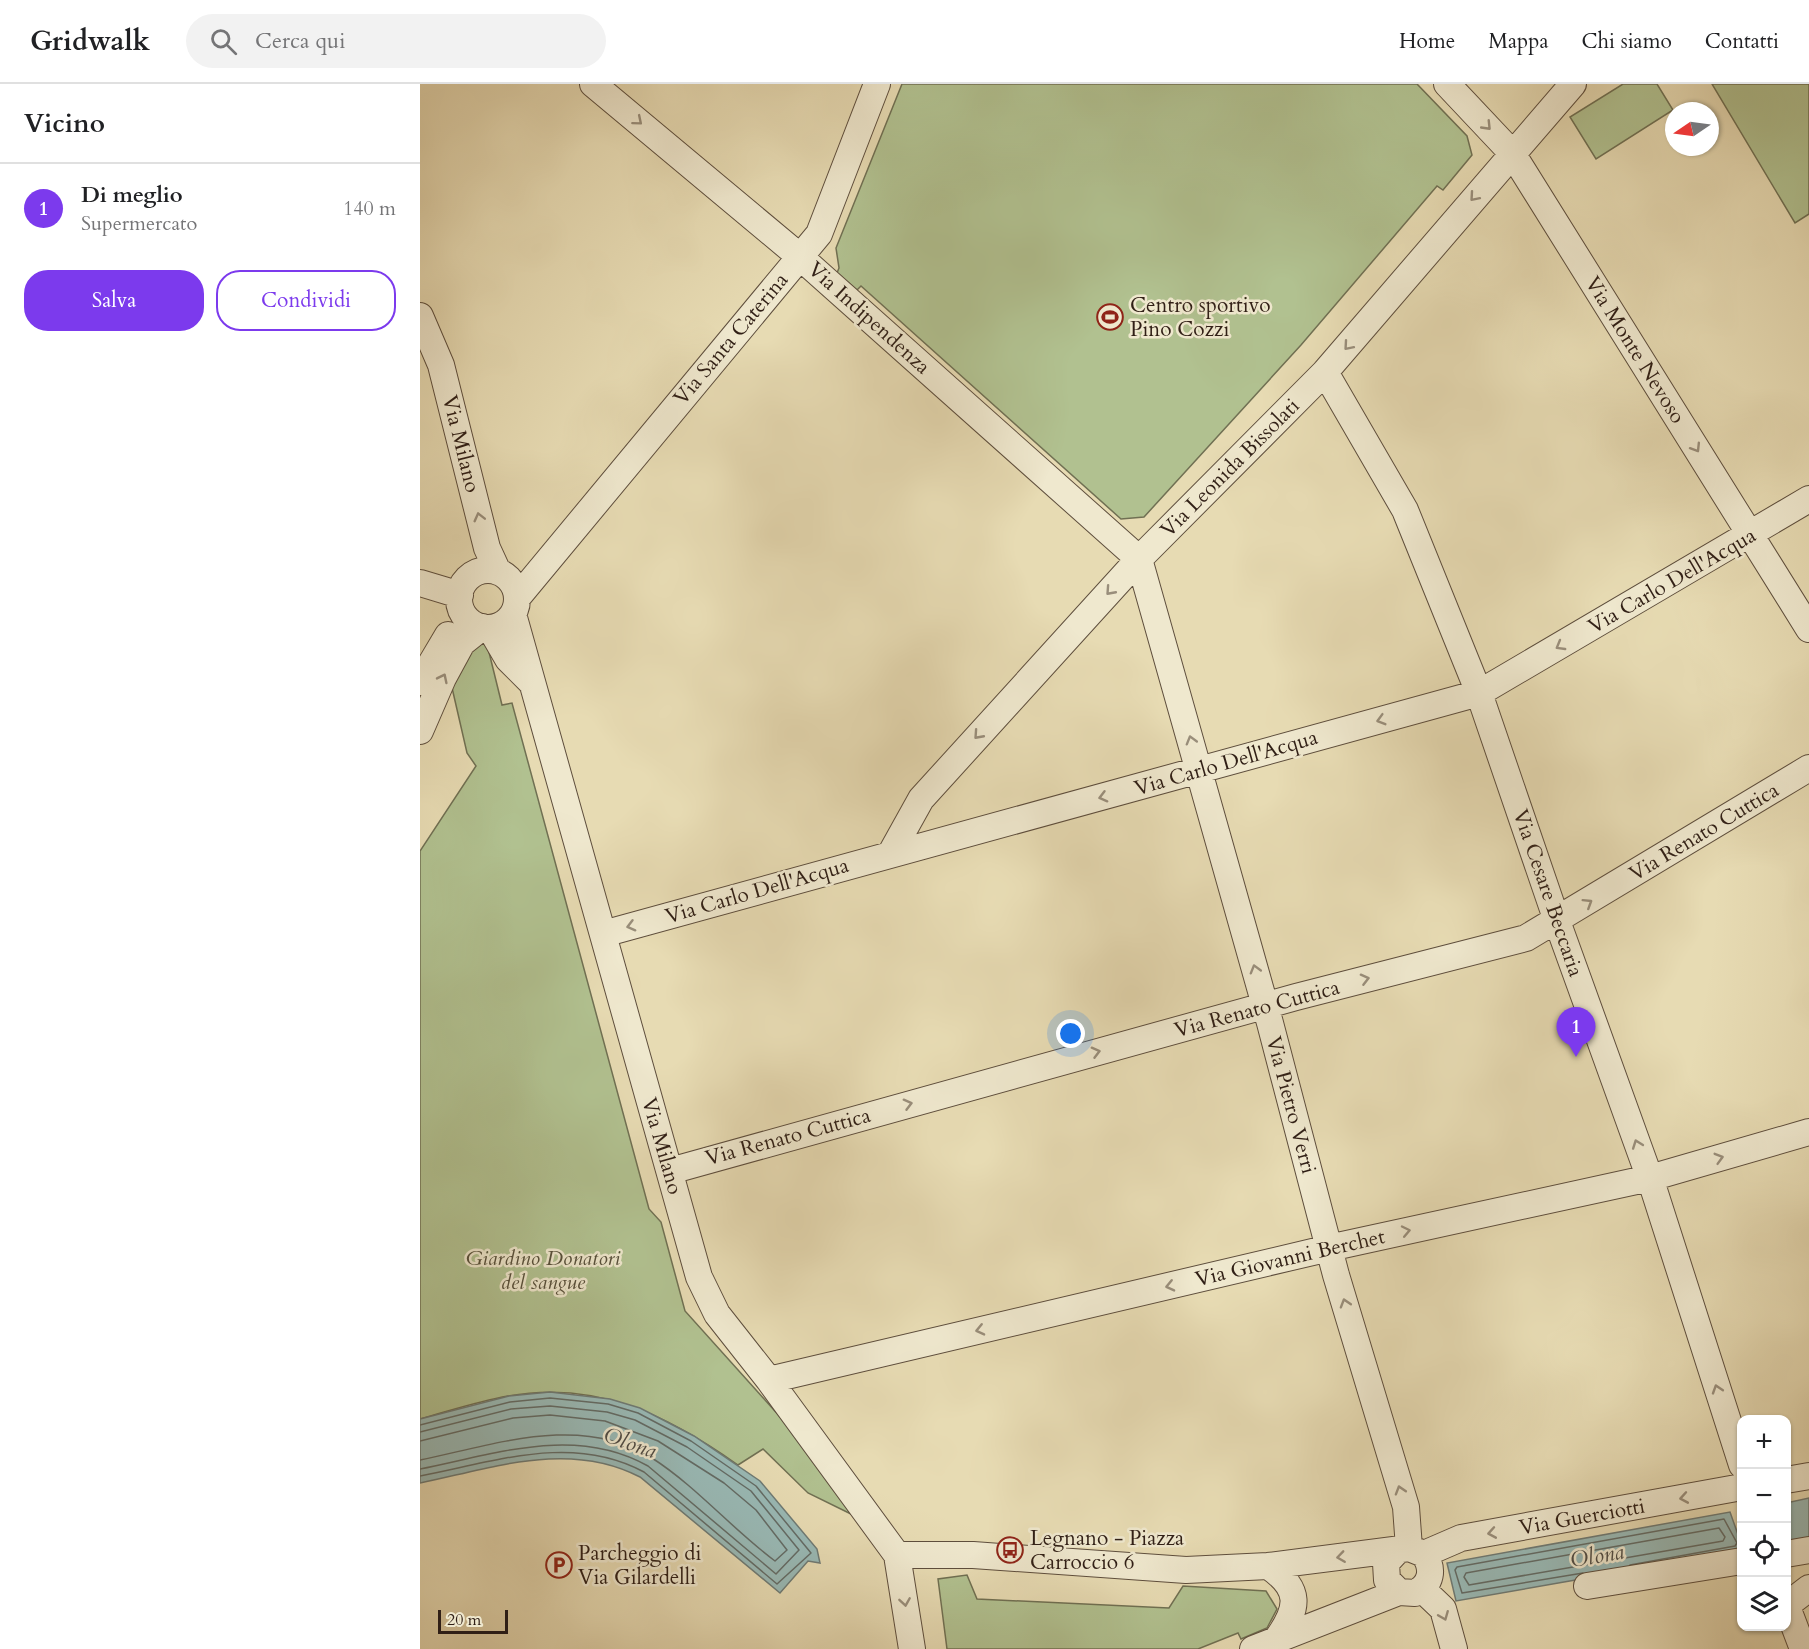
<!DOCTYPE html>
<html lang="it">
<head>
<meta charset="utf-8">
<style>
  body { margin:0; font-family:Cardo,serif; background:#f2f2f2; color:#202124 }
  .controls { position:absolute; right:18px; bottom:18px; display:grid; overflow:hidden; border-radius:12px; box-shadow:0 2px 4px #0004 }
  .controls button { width:54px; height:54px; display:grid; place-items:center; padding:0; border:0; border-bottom:2px solid #e0e0e0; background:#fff; color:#202124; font:30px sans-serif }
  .compass { position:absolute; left:1245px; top:18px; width:54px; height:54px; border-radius:50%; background:#fff; box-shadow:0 2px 4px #0004; rotate:257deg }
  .scale { position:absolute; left:18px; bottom:15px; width:70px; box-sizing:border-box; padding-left:6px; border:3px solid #301f16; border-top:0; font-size:16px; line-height:21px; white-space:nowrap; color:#301f16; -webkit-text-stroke:4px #efe8ce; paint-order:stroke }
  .you { position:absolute; left:651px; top:950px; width:21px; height:21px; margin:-15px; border:4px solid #fff; border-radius:50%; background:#1a73e8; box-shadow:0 0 0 9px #1a73e833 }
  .badge { display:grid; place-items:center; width:39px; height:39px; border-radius:50%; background:#7c3aed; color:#fff; font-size:20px; font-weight:700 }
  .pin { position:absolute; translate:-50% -50px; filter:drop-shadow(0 2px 3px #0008) }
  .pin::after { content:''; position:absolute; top:32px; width:21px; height:18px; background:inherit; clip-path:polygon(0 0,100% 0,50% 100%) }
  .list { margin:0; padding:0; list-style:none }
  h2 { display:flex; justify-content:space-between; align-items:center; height:78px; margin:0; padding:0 24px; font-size:26px }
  h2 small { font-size:20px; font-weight:400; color:#757577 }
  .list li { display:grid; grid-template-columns:39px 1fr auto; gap:18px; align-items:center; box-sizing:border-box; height:90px; padding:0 24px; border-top:2px solid #e0e0e0 }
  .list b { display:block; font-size:22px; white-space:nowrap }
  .list p { margin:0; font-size:20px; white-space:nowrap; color:#757577 }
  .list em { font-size:20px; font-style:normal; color:#757577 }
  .actions { display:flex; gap:12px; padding:18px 24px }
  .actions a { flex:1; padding:14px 0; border:2px solid #7c3aed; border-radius:24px; text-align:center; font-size:21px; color:#7c3aed }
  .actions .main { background:#7c3aed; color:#fff }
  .icon { flex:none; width:33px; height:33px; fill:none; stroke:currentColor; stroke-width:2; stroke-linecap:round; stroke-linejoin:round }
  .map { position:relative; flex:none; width:1389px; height:1565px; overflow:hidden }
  header { display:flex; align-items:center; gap:36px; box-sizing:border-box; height:84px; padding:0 30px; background:#fff; border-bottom:2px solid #e0e0e0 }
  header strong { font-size:28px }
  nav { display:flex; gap:33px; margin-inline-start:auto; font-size:21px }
  .search { width:420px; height:54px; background:#f2f2f2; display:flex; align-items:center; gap:15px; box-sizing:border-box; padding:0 21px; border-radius:33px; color:#757577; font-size:22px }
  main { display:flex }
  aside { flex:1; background:#fff }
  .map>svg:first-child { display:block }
  .green { fill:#b1c190; stroke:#707053; stroke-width:1.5 }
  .water { fill:#99b9b5; stroke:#6f7b75; stroke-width:1.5 }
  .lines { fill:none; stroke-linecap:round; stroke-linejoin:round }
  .shore { stroke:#646c66; stroke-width:1.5 }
  .minor-casing { stroke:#5e4e3d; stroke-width:28 }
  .minor { stroke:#efe8ce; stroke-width:26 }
  .oneway { stroke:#998e7b }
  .labels { text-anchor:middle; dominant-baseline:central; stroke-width:5; stroke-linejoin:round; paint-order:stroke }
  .poi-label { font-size:21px; fill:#301f16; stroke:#efe8ce; text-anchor:start }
  .street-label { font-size:21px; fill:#301f16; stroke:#efe8ce }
  .park-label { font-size:21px; font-style:italic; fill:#57503b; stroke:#efe8ce }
  .water-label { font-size:22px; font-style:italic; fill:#504d46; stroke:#efe8ce }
</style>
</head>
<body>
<header>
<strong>Gridwalk</strong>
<div class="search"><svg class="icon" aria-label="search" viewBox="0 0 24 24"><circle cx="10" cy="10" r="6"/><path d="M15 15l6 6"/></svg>Cerca qui</div>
<nav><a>Home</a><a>Mappa</a><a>Chi siamo</a><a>Contatti</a></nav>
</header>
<main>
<aside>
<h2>Vicino<small></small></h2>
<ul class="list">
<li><span class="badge">1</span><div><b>Di meglio</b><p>Supermercato</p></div><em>140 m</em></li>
</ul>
<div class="actions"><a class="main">Salva</a><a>Condividi</a></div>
</aside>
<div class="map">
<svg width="1389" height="1565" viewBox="0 0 1389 1565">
  <rect width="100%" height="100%" fill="#e7dbb3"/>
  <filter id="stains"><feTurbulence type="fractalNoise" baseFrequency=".00333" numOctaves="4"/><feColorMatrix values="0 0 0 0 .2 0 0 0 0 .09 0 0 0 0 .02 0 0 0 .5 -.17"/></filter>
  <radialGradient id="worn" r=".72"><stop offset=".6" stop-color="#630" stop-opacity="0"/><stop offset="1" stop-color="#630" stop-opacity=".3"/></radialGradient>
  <!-- green -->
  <path class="green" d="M482 0H997L1047 52 1052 71 1023 106 1017 102 881 261 724 433 701 435 441 202 437 206 417 189 419 184 416 164Z
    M1203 0H1237L1253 26 1176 75 1150 33Z
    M1292 0H1389V130L1375 139Z
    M66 556 82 621 92 619 229 1125 241 1138 265 1227 362 1335 433 1431 388 1409 343 1365 318 1381C247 1331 177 1296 88 1312 59 1317 29 1327 0 1335V767L56 682 47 669 30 595 50 560Z
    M547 1491 557 1515 749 1524 763 1502 846 1507 857 1525 847 1544 821 1555 818 1549 778 1565H527L518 1495Z"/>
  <!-- water -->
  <path class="water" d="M130 1308 190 1315 220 1324 274 1352 340 1397 397 1465 400 1479 388 1477 360 1509 220 1393C149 1356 73 1384 0 1399V1335L89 1312Z
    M1389 1414V1455L1367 1459 1366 1419Z
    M1310 1428 1321 1459V1467L1036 1517 1027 1479Z"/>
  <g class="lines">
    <!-- shore -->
    <path class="shore" d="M0 1341 90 1318 130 1314 188 1320 218 1329 271 1357 336 1402 391 1469 357 1500 224 1388C152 1349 74 1378 0 1392
      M0 1348 91 1325 130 1322 187 1328 215 1336 267 1363 331 1407 379 1466 356 1490 228 1382C155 1341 76 1370 0 1385
      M0 1357 93 1334 130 1331 185 1337 238 1357 304 1399 336 1426 367 1466 355 1477C312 1445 277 1403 232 1374 161 1329 74 1361 0 1376
      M1299 1444 1305 1453 1303 1457 1049 1501 1044 1493 1046 1489Z
      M1163 1489 1042 1509 1035 1486 1037 1483 1304 1435 1317 1459 1315 1462 1210 1481"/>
    <!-- minor casing -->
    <g class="minor-casing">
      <path id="minor" d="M173 0 379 172 719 475 850 939 916 1191 986 1423 989 1464
        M1027 0 1092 69 1389 545
        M0 232 21 281 67 464 78 488
        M905 288 985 426 1059 609 1137 837 1233 1103 1322 1381
        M39 515a29 29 0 1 1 58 0a29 29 0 1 1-58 0Z
        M0 499 40 511
        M97 514 399 150 457 0
        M93 530 279 1193 297 1230 349 1296 477 1471 492 1565
        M70 544 88 575 111 598
        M0 598 28 551
        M0 647 23 594 42 559 62 543
        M471 769 501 715 719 475 905 288 1153 0
        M183 850 1059 609 1389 415
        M250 1087 876 913 1106 854 1389 684
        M349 1296 918 1162 1230 1094 1389 1048
        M1366 1396 1389 1392
        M1004 1470 1041 1454 1322 1403
        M1366 1470 1389 1466
        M477 1471H553L766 1486 848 1482 989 1464 1004 1470C1014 1485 1012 1500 995 1509L979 1508 967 1496 966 1479 979 1465
        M848 1482C882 1505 879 1524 857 1555
        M1167 1502 1322 1477
        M1002 1505 1023 1525 1034 1565
        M1366 1520 1383 1565
        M1367 1521 1389 1504
        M833 1565 979 1508"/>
    </g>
    <!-- minor -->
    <use href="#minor" class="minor"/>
  </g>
  <!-- one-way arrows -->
  <defs><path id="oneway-chevron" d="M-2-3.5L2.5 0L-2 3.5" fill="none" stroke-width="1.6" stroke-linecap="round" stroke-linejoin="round" transform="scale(1.5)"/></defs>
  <g class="oneway">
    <use href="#oneway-chevron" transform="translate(218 37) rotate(40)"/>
    <use href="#oneway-chevron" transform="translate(1067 42) rotate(46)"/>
    <use href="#oneway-chevron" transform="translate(1054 113) rotate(131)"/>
    <use href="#oneway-chevron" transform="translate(928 262) rotate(131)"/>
    <use href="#oneway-chevron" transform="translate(1276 364) rotate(58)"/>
    <use href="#oneway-chevron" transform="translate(59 433) rotate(-104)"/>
    <use href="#oneway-chevron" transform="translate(690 507) rotate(132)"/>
    <use href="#oneway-chevron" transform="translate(1140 562) rotate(150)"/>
    <use href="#oneway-chevron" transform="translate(23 594) rotate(-64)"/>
    <use href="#oneway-chevron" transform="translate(961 636) rotate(164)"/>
    <use href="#oneway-chevron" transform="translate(558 651) rotate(132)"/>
    <use href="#oneway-chevron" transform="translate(771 656) rotate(-106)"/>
    <use href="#oneway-chevron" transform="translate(683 713) rotate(165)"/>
    <use href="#oneway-chevron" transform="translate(1168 819) rotate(-32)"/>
    <use href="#oneway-chevron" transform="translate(211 842) rotate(165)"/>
    <use href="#oneway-chevron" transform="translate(835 885) rotate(-106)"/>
    <use href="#oneway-chevron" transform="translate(945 895) rotate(-14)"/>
    <use href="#oneway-chevron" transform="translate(676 968) rotate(-15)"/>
    <use href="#oneway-chevron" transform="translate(488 1020) rotate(-15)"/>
    <use href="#oneway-chevron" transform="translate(1217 1060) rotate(-110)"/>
    <use href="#oneway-chevron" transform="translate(1299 1074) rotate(-16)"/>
    <use href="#oneway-chevron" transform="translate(986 1147) rotate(-12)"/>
    <use href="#oneway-chevron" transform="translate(750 1202) rotate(167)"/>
    <use href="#oneway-chevron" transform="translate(925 1219) rotate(-107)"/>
    <use href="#oneway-chevron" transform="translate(560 1246) rotate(167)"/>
    <use href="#oneway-chevron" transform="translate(1297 1305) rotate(-108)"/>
    <use href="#oneway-chevron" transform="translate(980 1406) rotate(-107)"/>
    <use href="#oneway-chevron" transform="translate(1264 1414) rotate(170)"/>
    <use href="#oneway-chevron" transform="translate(1072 1449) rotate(170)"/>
    <use href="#oneway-chevron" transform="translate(921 1473) rotate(172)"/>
    <use href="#oneway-chevron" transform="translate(485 1518) rotate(81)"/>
    <use href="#oneway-chevron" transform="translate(1024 1532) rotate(68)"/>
  </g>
  <!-- icons -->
  <defs>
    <g id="stadium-ring" transform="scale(1.35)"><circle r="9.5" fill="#efe8ce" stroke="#8f2418" stroke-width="1.5"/><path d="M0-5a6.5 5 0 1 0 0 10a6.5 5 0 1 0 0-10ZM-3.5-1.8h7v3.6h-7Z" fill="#8f2418"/></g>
    <g id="bus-ring" transform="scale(1.35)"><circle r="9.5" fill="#efe8ce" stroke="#8f2418" stroke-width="1.5"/><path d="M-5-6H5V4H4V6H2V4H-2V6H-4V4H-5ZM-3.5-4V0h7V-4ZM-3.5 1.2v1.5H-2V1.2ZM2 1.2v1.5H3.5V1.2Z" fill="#8f2418"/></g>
    <g id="parking-ring" transform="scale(1.35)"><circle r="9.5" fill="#efe8ce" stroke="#8f2418" stroke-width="1.5"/><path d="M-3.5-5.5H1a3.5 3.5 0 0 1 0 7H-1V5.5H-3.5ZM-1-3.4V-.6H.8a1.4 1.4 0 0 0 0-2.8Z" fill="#8f2418"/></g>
  </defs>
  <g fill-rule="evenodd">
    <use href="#stadium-ring" x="690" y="233"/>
    <use href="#bus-ring" x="590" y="1466"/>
    <use href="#parking-ring" x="139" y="1481"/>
  </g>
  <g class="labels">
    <!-- poi labels -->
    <g class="poi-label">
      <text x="710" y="221">Centro sportivo<tspan x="710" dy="24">Pino Cozzi</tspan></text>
      <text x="610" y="1454">Legnano - Piazza<tspan x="610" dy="24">Carroccio 6</tspan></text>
      <text x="158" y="1469">Parcheggio di<tspan x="158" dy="24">Via Gilardelli</tspan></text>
    </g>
    <!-- street labels -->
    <g class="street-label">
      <text transform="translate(449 234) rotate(42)">Via Indipendenza</text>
      <text transform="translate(311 255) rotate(-50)">Via Santa Caterina</text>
      <text transform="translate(1215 266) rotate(58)">Via Monte Nevoso</text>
      <text transform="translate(41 360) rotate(76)">Via Milano</text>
      <text transform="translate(810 384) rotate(-45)">Via Leonida Bissolati</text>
      <text transform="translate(1252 497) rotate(-30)">Via Carlo Dell'Acqua</text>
      <text transform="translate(806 679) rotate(-16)">Via Carlo Dell'Acqua</text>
      <text transform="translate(1284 748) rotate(-31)">Via Renato Cuttica</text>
      <text transform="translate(337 807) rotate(-16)">Via Carlo Dell'Acqua</text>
      <text transform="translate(1128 809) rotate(71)">Via Cesare Beccaria</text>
      <text transform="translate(837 925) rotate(-15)">Via Renato Cuttica</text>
      <text transform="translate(871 1021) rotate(75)">Via Pietro Verri</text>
      <text transform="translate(368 1053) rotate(-15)">Via Renato Cuttica</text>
      <text transform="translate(242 1062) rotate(74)">Via Milano</text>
      <text transform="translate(870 1174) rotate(-13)">Via Giovanni Berchet</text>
      <text transform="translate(1162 1433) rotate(-10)">Via Guerciotti</text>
    </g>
    <!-- park labels -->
    <g class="park-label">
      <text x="123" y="1174">Giardino Donatori<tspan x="123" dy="24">del sangue</tspan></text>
    </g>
    <!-- water labels -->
    <g class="water-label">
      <text transform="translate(210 1359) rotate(19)">Olona</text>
      <text transform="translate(1177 1472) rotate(-10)">Olona</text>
    </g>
  </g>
  <rect width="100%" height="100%" filter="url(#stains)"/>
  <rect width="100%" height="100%" fill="url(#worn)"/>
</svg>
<div class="controls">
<button>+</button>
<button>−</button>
<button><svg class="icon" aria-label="locate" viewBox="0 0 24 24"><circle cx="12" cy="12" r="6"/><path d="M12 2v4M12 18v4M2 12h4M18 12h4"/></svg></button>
<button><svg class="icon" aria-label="layers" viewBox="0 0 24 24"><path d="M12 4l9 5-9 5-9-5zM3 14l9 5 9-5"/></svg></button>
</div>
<svg class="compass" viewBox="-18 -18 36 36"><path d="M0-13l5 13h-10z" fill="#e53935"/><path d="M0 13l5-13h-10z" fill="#757577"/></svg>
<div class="scale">20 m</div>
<div class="you"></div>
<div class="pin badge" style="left:1156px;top:973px">1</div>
</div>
</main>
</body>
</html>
